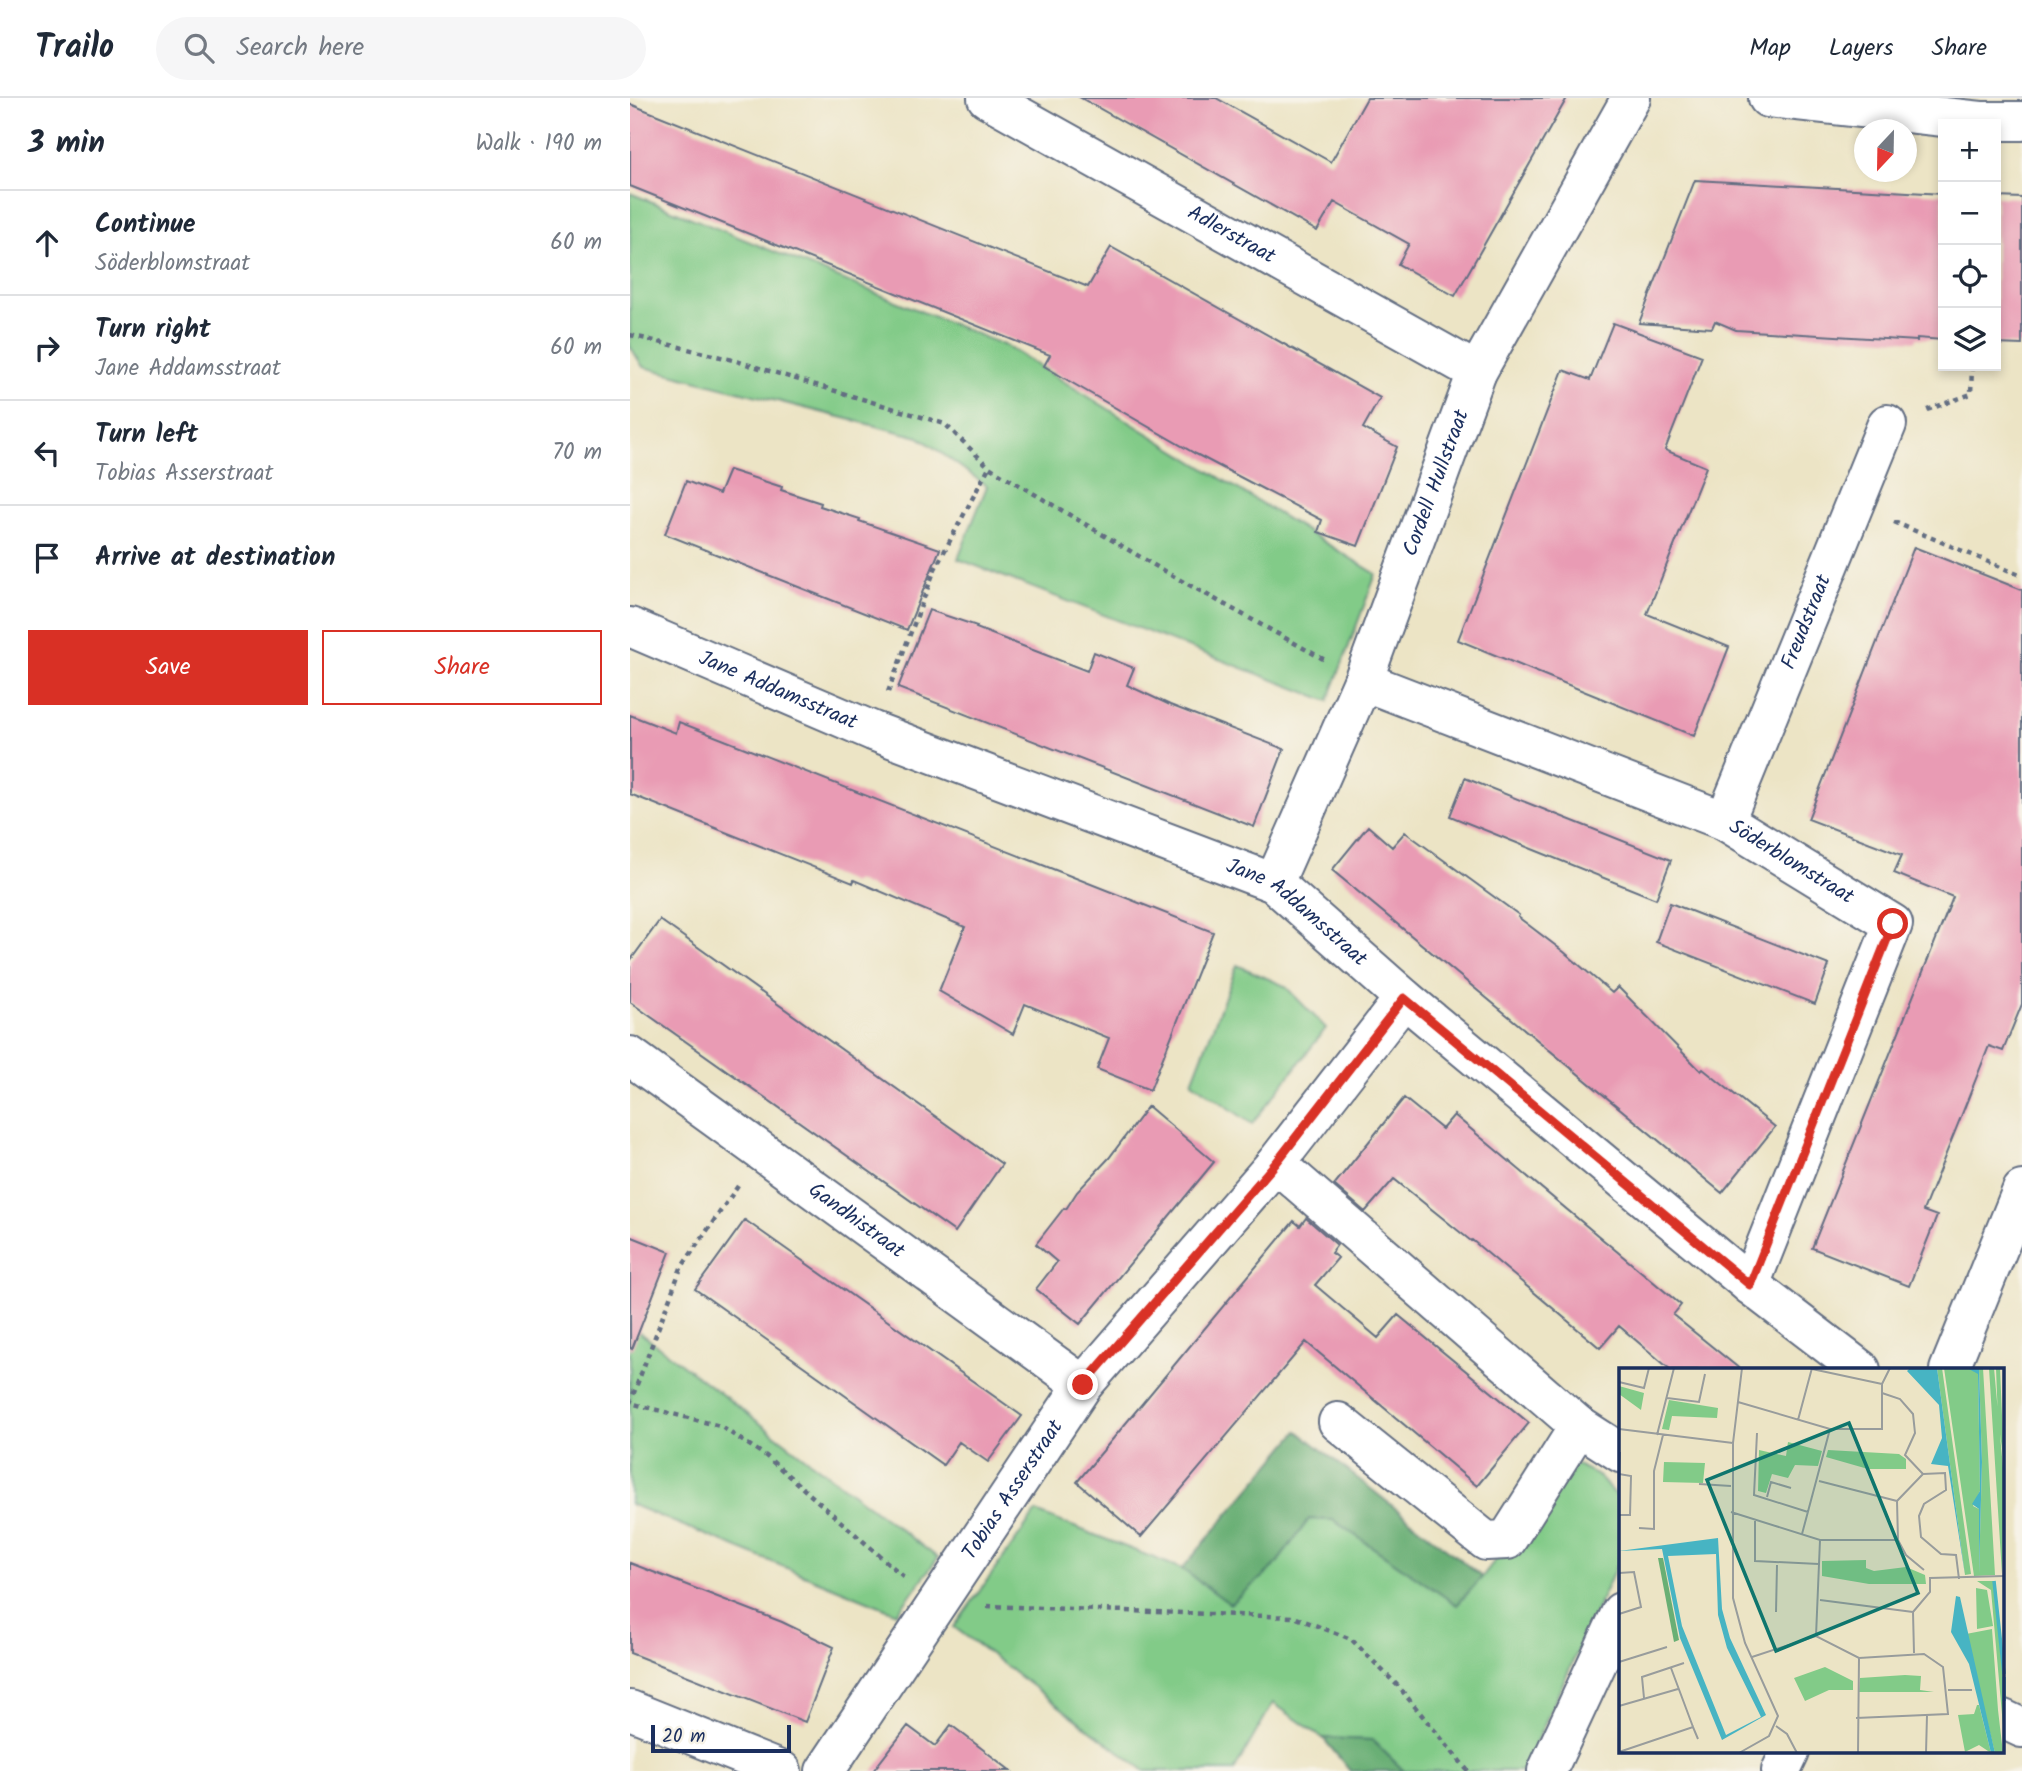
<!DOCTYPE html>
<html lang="en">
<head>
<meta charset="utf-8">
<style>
  body { margin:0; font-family:Kalam,sans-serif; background:#f6f6f7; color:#1f2937 }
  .controls { position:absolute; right:21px; top:21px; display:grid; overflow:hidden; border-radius:0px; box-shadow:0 4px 10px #0003 }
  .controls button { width:63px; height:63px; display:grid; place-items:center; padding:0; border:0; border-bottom:2px solid #e0e1e3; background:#fff; color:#1f2937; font:35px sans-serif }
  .compass { position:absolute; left:1224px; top:21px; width:63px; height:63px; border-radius:50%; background:#fff; box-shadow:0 4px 10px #0003; rotate:202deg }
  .scale { position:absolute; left:21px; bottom:18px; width:140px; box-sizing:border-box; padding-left:7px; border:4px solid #1b2f5e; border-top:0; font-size:19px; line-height:24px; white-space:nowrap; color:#1b2f5e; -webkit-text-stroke:5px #f7f3e8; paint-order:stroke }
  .stop { position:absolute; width:21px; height:21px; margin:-16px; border:5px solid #d93025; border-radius:50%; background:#fff }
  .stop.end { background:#d93025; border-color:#fff; box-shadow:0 2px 7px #0008 }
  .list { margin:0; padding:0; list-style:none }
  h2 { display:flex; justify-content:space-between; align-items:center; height:91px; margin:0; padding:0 28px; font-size:30px }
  h2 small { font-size:23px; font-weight:400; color:#747a83 }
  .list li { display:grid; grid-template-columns:46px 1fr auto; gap:21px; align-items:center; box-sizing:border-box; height:105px; padding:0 28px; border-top:2px solid #e0e1e3 }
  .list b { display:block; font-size:26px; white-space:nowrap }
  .list p { margin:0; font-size:23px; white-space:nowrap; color:#747a83 }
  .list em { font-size:23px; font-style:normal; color:#747a83 }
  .actions { display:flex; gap:14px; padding:21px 28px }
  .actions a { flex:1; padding:16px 0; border:2px solid #d93025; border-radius:0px; text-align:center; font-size:24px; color:#d93025 }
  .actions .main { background:#d93025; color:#fff }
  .icon { flex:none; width:38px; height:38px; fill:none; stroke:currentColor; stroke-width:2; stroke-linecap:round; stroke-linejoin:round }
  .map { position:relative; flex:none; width:1392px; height:1673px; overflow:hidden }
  header { display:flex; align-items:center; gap:42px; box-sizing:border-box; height:98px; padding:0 35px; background:#fff; border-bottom:2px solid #e0e1e3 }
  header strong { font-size:33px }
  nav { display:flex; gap:38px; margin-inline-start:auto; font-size:24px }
  .search { width:490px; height:63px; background:#f6f6f7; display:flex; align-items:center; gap:18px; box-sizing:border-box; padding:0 24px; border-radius:38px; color:#747a83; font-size:26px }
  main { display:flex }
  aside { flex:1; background:#fff }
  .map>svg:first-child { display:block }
  .green { fill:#82cb88; stroke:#4e7d73; stroke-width:2 }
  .forest { fill:#69af74; stroke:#426f69; stroke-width:2 }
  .building { fill:#e99bb4 }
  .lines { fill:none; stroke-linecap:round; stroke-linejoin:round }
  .minor-casing { stroke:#646e82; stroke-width:42 }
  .tertiary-casing { stroke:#646e82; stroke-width:42 }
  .path { stroke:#646e82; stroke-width:4.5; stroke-dasharray:5 5; stroke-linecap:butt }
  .minor { stroke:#fff; stroke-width:38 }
  .tertiary { stroke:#fff; stroke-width:38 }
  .route { stroke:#d93025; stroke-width:9 }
  .labels { text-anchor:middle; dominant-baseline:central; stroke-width:5; stroke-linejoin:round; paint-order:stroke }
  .street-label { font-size:21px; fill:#1b2f5e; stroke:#f7f3e8 }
  .inset-river { fill:none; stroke:#47b4c3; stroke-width:3.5 }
  .inset-road { fill:none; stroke:#989c9c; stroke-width:2 }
  .view { fill:#0f766e; fill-opacity:0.15; stroke:#0f766e; stroke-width:3.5 }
  .inset-edge { fill:none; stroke:#1b2f5e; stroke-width:3.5 }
</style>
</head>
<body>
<header>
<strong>Trailo</strong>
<div class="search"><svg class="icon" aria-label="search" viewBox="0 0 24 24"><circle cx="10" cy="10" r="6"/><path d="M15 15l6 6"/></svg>Search here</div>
<nav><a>Map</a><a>Layers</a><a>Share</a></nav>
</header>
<main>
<aside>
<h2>3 min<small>Walk · 190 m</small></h2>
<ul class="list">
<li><svg class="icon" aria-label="ahead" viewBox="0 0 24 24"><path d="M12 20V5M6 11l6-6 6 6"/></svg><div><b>Continue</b><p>Söderblomstraat</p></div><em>60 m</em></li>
<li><svg class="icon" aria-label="right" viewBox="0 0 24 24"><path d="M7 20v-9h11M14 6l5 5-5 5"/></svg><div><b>Turn right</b><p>Jane Addamsstraat</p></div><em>60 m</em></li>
<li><svg class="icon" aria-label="left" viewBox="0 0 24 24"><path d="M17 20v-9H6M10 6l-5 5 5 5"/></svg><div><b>Turn left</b><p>Tobias Asserstraat</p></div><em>70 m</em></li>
<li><svg class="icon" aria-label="arrive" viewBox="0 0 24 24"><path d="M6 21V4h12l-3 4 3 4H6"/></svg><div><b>Arrive at destination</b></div></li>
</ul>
<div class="actions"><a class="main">Save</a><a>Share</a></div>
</aside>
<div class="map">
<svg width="1392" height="1673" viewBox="0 0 1392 1673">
  <rect width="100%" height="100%" fill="#f7f3e8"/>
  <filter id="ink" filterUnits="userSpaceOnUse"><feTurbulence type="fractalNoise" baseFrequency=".0143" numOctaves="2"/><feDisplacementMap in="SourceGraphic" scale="14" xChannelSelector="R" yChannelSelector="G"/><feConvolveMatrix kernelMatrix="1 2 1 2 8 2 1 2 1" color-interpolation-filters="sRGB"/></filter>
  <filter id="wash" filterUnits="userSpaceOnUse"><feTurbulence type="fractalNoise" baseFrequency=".00686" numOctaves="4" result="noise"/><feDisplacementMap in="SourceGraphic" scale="28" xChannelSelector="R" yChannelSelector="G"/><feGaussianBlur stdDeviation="1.57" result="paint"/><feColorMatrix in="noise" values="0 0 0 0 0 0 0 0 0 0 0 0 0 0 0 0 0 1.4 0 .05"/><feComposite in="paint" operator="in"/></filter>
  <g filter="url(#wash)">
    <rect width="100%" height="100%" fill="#ece4c5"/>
    <!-- green -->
    <path class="green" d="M0 95 376 248 746 476 698 603 328 461 357 388 289 339 13 269 0 248Z
      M607 867 655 888 696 930 622 1026 562 984Z
      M0 1227 308 1460 267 1515 0 1406Z
      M947 1367 966 1376 991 1402V1458L893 1673H774L742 1642 693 1640 643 1605 604 1673H515L324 1529 406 1414 552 1471 600 1505 644 1469 679 1421 703 1422 827 1507 852 1479 938 1368Z"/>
    <!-- forest -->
    <path class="forest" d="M668 1333 852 1479 827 1507 703 1422 679 1421 644 1469 600 1506 552 1471Z
      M693 1640 742 1642 774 1673H720Z"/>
    <g id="blocks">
      <!-- building -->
      <path class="building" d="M451 0H586L701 64 737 0H937L825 198 768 166 779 146 704 104 687 133Z
        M0 6 458 189 481 149 750 300 733 330 767 349 728 448 688 434 692 422 566 356 444 286 414 268 420 257 0 88Z
        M1065 82 1313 96V242L1287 240V243L1106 232 1085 223 1082 230 1009 225Z
        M1366 99 1392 100V247L1366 246Z
        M983 225 1072 258 1035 352 1076 369 1017 516 1099 549 1064 638 828 542 933 272 960 282Z
        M99 372 152 389 151 392 191 405 190 408 230 421 229 423 310 451 277 532 35 436 56 383 89 396Z
        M1284 449 1392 492V906L1373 953 1359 948 1332 1016 1293 1113 1307 1118 1279 1188 1182 1150 1323 799 1264 775 1272 757 1178 721Z
        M299 512 347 528 346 530 457 573 464 554 504 570 497 587 540 607 654 651 624 729 268 590Z
        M0 617 46 635 49 624 583 834 520 992 467 971 479 940 395 906 383 936 309 893 335 829 224 782 223 785 0 696Z
        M835 680 1041 762 1026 801 820 718Z
        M738 728 762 749 775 734 889 817 888 819 934 854 982 895 988 889 1071 973 1073 971 1145 1029 1092 1095 702 772Z
        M1040 805 1199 867 1185 906 1026 844Z
        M30 822 372 1066 325 1134 0 904V863Z
        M774 1000 812 1031 824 1017 1051 1207 1043 1217 1111 1272H1041L989 1228 970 1250 842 1142 841 1143 764 1081 735 1114 704 1087Z
        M518 1008 584 1064 450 1226 406 1191 427 1164 406 1146 434 1110 436 1111 447 1094 479 1060Z
        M676 1120 707 1147 701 1155 708 1160 685 1187 748 1240 768 1217 899 1325 847 1388 676 1244 511 1439 447 1384 664 1123 670 1128Z
        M115 1122 392 1318 358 1364 329 1344 313 1367 65 1191Z
        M0 1138 40 1154 2 1251 0 1250Z
        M0 1465 152 1524 204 1549 175 1624 0 1555Z
        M321 1627 381 1673H243L278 1628 305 1648Z"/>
    </g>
  </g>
  <g filter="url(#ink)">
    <use href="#blocks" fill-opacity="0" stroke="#646e82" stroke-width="2"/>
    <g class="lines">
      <!-- minor casing -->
      <g class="minor-casing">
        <g id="minor">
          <path id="s1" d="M357 0 847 274"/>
          <path d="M1138 0 1351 23H1392"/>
          <path id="s2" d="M0 529 243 633 644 785 774 900 1120 1187 1231 1272"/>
          <path id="s3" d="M733 583 1095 723 1263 826 1120 1187"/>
          <path id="s4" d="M1095 723 1257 326"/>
          <path id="s5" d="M644 785 733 583 847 274 1001 0"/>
          <path id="s6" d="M0 958 453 1287"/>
          <path d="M646 1065 949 1328 991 1355"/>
          <path d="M708 1324 856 1443 877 1442 949 1328"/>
          <path d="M0 1612 152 1673"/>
          <path d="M1373 1621 1392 1630"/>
          <path id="s7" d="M195 1673 453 1287 646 1065 774 900"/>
          <path d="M917 1673 991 1514"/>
        </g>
      </g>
      <!-- tertiary casing -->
      <g class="tertiary-casing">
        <path id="tertiary" d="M1319 1272 1392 1092
          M1151 1673 1160 1654"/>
      </g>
      <!-- path -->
      <path class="path" d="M0 237 103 262 315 326 359 369 534 473 695 562
        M1297 312 1341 296 1342 268
        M1264 424 1392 478
        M258 594 305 471 359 369
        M108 1088 51 1170 0 1305 90 1328 136 1358 274 1479
        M357 1508 664 1519 721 1541 768 1588 838 1673"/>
      <!-- minor -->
      <use href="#minor" class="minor"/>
      <!-- tertiary -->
      <use href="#tertiary" class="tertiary"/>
    </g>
  </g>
  <g class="lines" filter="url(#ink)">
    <!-- route -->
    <path class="route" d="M453 1287 646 1065 774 900 1120 1187 1263 826"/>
  </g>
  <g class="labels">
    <!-- street labels -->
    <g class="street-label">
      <text stroke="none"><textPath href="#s1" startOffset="280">Adlerstraat</textPath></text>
      <text stroke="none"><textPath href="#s5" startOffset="432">Cordell Hullstraat</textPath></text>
      <text stroke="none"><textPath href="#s4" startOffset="215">Freudstraat</textPath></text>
      <text stroke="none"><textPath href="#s2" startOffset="161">Jane Addamsstraat</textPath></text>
      <text stroke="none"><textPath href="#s3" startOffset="466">Söderblomstraat</textPath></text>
      <text stroke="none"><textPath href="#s2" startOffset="728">Jane Addamsstraat</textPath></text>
      <text stroke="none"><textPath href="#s6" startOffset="280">Gandhistraat</textPath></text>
      <text stroke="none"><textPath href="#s7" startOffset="338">Tobias Asserstraat</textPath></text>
    </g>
  </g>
  <!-- overview -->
  <g transform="translate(989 1270)">
    <rect width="385" height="385" fill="#ece4c5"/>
    <path d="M318 0H323L352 206 346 207ZM325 0H354L359 5 361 123 354 138 360 141V206L363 94 360 0H364L376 207 355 208ZM370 0H375L385 111 383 206ZM377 0H381L385 95 379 52ZM0 18 25 25 22 42 0 26ZM50 32 99 40 98 50 53 48 50 62 43 61ZM169 74 203 83 199 98 176 97 169 110 153 106 147 125 139 123 140 82 167 88ZM209 82 280 86 287 91V101H249L207 89ZM45 94 86 95 84 115 44 114ZM247 192V200L255 203 287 199 306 207 307 216H250L203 208V193ZM358 213H375L385 306V369L372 222ZM357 220 368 222 374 258 358 261ZM373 261 379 342 384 385H376L347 266ZM206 299 234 313V322H210L186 333 175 310ZM286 307 302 308 301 322 315 324H240L241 310ZM358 337H360L372 385 360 377 346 384 339 347 355 346Z" fill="#82cb88"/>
    <path d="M39 190H44L60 272 55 274Z" fill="#69af74"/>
    <path d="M291 0H318L346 207 329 98 312 96 323 70 320 37 288 3ZM348 0H360L363 94 360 206V141L353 136 361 123 359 6ZM99 170 103 241 111 270 147 347 103 372 61 270 43 181 0 183ZM97 186 99 247 108 280 142 349 107 367 63 258 49 188ZM337 228 341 229 376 385H372L350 296 332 264Z" fill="#47b4c3" fill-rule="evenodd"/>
    <path class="inset-river" d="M375 213 385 306M385 309V333"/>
    <path class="inset-road" d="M193 1 263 16M0 14 25 20 30 0M263 25 281 31 294 46 296 65 286 87 304 106M48 30 80 34 86 6M119 34 211 61H263V16L271 0M179 52 193 0M0 61 114 75M138 65 135 127 189 144M38 67 55 0M0 106 12 108 11 147H0M0 106 1 84M304 106 326 105 327 122 305 136 300 148 302 169 322 186 337 187 340 211M200 113 278 133M80 116 112 118M148 129 152 114 172 120M112 144 201 172H279L287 187 305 202M136 151V193L200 196M20 160 35 161V103L44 67M183 166 211 61M279 172 278 133 304 106M0 205 15 204 22 239 0 246M201 232 294 244M157 244 158 197M294 244 311 224V210L385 208M294 244 295 285M197 268 201 172M133 289 197 268 240 290 305 286 324 299 329 346 237 350M0 294 48 279M52 300 74 359M329 322H353M25 330 23 309 65 295M0 338 59 321M157 358 168 366 178 385M0 384 74 359 79 371M120 385 150 368 159 348 126 275 114 230V75L123 0M239 385 240 290M307 385 308 347"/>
    <path class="view" d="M230 55 299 225 157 283 88 112Z"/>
    <rect width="385" height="385" class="inset-edge"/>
  </g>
</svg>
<div class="controls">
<button>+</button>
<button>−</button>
<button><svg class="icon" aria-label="locate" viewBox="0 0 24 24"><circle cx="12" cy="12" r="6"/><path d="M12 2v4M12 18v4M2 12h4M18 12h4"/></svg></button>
<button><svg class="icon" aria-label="layers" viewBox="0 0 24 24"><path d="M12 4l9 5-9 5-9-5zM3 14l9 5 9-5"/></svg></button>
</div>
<svg class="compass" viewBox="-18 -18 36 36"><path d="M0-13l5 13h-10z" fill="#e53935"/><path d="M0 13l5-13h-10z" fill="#747a83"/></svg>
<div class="scale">20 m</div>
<div class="stop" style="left:1263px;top:826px"></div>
<div class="stop end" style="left:453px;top:1287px"></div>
</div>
</main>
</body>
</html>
